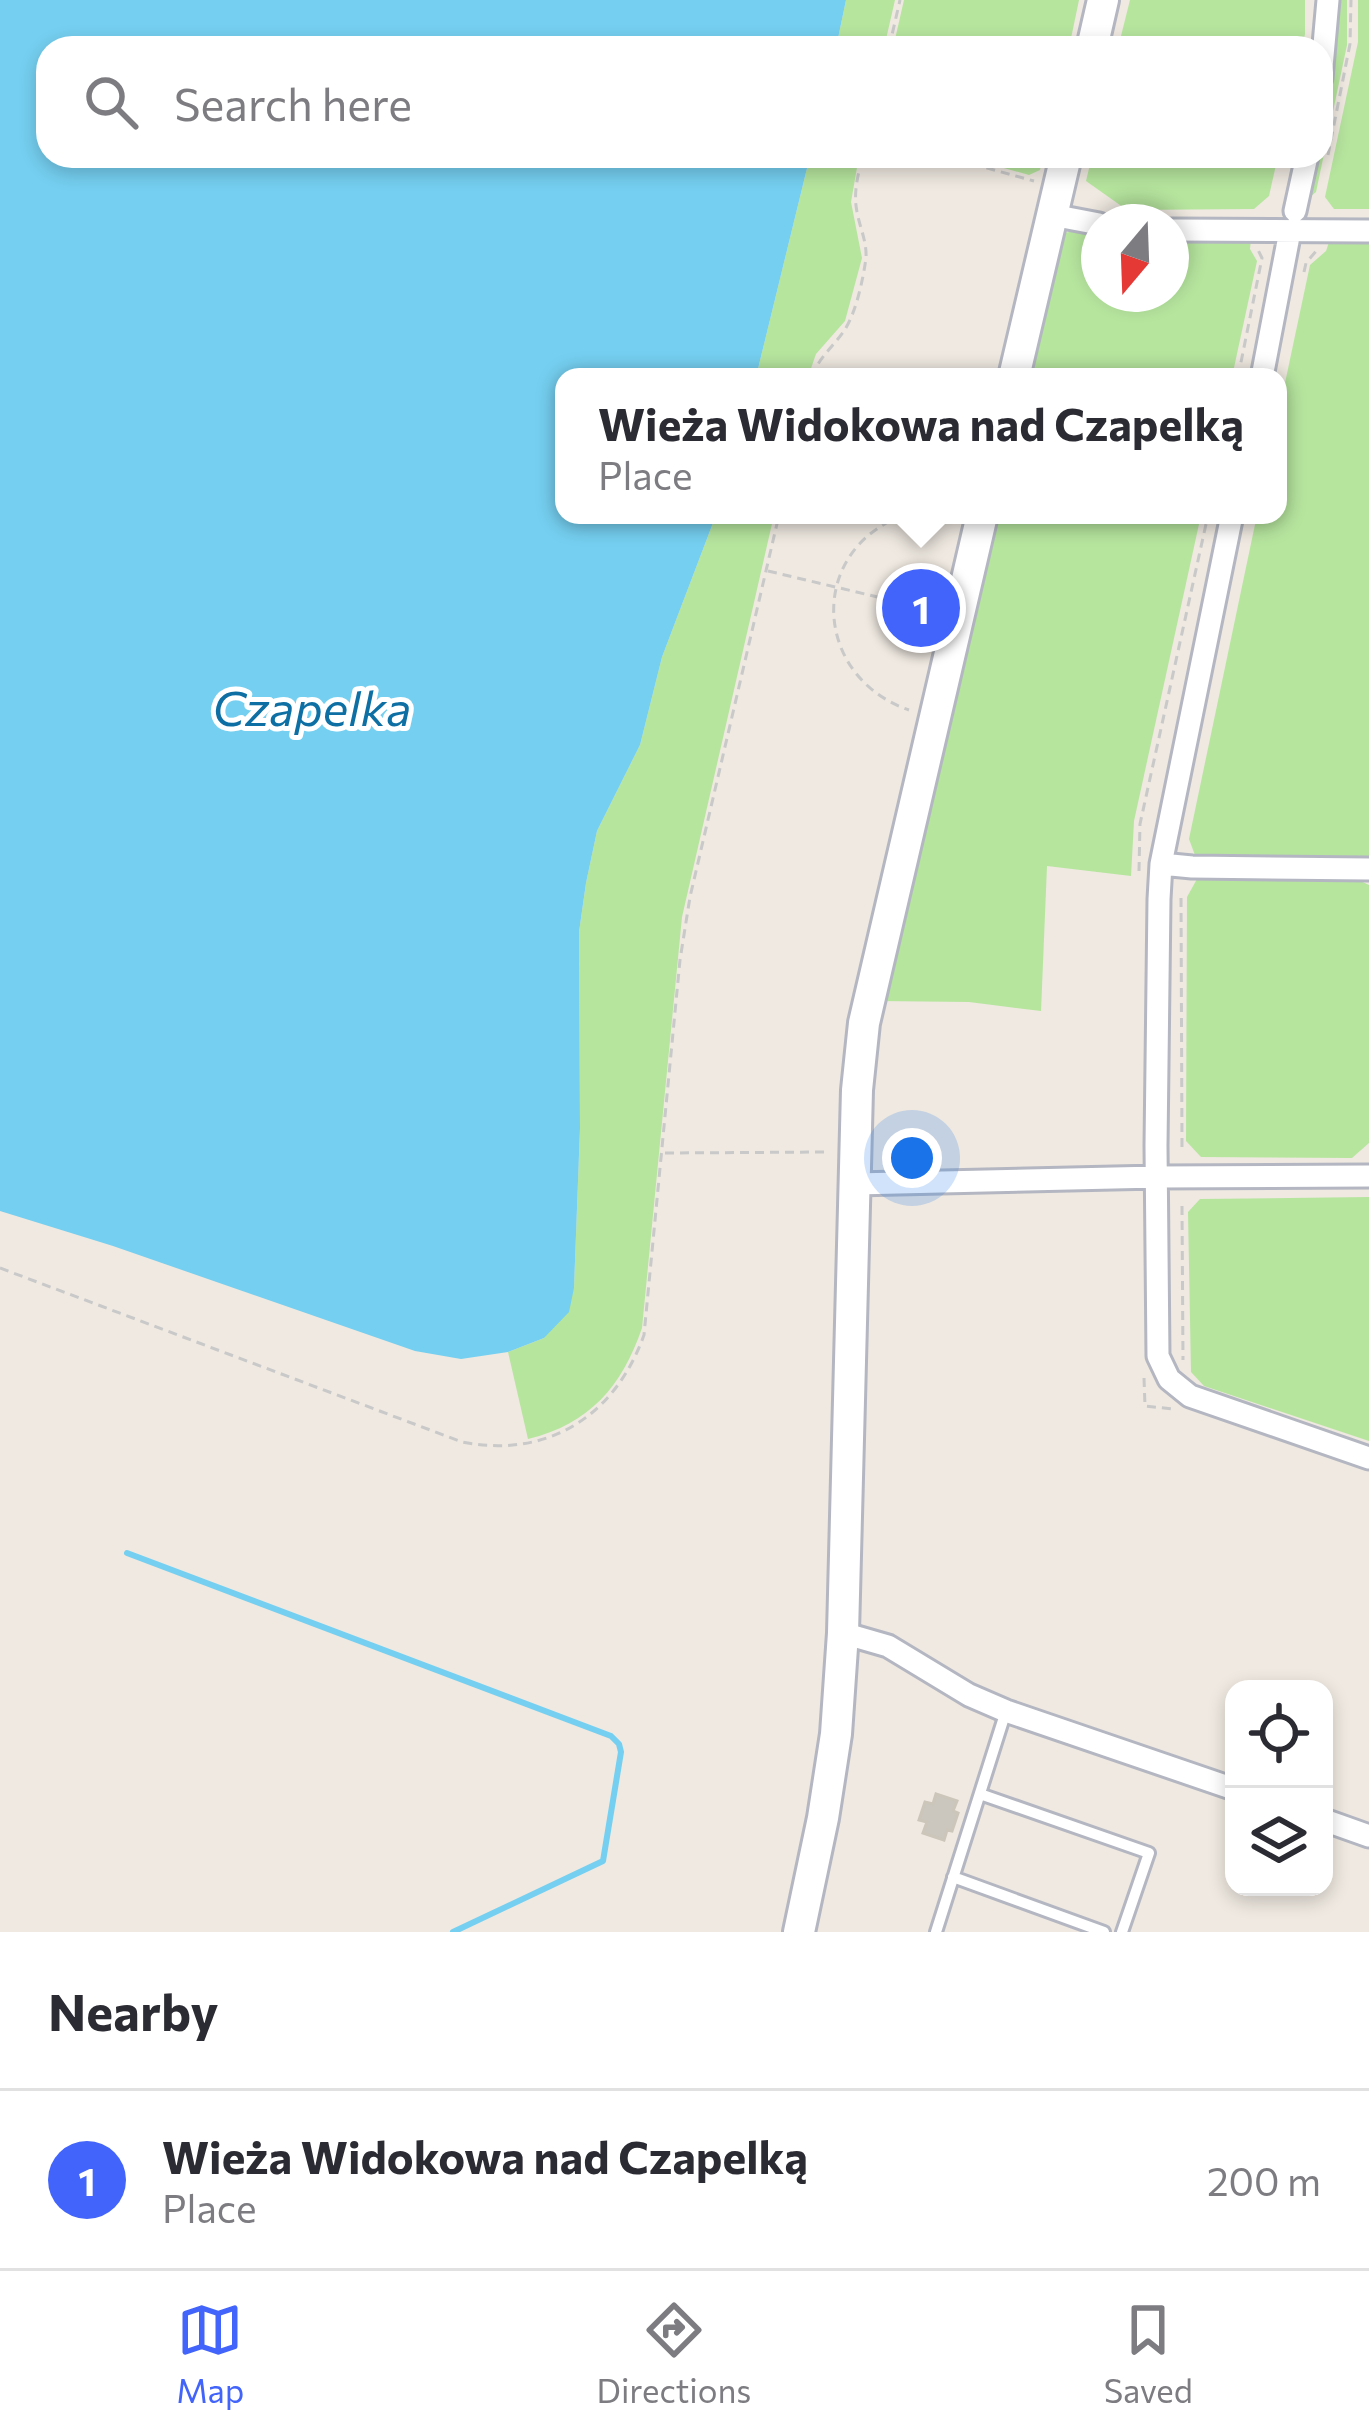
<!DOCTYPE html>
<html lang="en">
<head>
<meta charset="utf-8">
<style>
  body { margin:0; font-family:Commissioner,sans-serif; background:#f7f7f7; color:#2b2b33 }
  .controls { position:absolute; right:36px; bottom:36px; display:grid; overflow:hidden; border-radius:24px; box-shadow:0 6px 18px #0003 }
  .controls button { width:108px; height:108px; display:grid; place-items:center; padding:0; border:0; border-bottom:3px solid #e1e1e2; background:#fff; color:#2b2b33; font:60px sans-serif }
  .compass { position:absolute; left:1081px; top:204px; width:108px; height:108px; border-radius:50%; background:#fff; box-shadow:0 6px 18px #0003; rotate:199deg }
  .you { position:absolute; left:912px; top:1158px; width:42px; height:42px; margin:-30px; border:9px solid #fff; border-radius:50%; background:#1a73e8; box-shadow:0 0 0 18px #1a73e833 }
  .badge { display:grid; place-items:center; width:78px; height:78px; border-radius:50%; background:#4264fb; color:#fff; font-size:39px; font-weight:700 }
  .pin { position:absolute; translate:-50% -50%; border:6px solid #fff; box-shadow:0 3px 12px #0006 }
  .popup { position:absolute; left:555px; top:368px; width:732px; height:156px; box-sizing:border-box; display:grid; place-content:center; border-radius:24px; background:#fff; filter:drop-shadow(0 3px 9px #0005); font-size:39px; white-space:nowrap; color:#7c7c81 }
  .popup b { font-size:45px; color:#2b2b33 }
  .popup::after { content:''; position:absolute; left:50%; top:100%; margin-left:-24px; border:24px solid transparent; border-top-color:#fff }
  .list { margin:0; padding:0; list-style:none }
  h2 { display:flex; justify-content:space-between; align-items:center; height:156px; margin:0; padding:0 48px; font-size:51px }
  h2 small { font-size:39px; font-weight:400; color:#7c7c81 }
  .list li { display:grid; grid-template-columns:78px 1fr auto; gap:36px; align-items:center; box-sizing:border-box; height:180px; padding:0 48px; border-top:3px solid #e1e1e2 }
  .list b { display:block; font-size:45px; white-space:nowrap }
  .list p { margin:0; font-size:39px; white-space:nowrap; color:#7c7c81 }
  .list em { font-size:39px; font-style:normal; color:#7c7c81 }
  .icon { flex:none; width:66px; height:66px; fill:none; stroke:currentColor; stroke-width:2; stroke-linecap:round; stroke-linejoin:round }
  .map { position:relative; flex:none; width:1369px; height:1932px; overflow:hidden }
  .search { position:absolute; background:#fff; box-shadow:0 6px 18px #0003; left:36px; right:36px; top:36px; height:132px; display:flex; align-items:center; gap:30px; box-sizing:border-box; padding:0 42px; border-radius:36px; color:#7c7c81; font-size:45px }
  .sheet { height:336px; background:#fff }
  nav { display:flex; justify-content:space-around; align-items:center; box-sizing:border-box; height:168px; border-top:3px solid #e1e1e2; background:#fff; font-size:33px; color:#7c7c81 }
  nav a { display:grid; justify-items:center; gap:6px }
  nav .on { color:#4264fb }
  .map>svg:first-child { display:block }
  .green { fill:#b6e59e }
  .water { fill:#75cff0 }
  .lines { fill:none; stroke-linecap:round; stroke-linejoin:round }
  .stream { stroke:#75cff0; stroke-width:6 }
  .building { fill:#cbc7bf; stroke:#cbc5ba; stroke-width:3 }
  .lane-casing { stroke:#b4b7c1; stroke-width:16 }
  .street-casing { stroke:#b4b7c1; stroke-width:27 }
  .secondary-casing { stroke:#b4b7c1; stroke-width:36 }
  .path { stroke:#c9c9c9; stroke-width:3; stroke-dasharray:9 6; stroke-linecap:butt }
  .lane { stroke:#fff; stroke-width:10 }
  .street { stroke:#fff; stroke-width:21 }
  .secondary { stroke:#fff; stroke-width:30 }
  .labels { text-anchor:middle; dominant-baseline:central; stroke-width:10; stroke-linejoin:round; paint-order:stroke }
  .water-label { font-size:48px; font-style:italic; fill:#0d6fa3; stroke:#fff }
</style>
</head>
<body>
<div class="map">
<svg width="1369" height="1932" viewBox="0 0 1369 1932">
  <rect width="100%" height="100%" fill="#efe9e1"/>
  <!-- green -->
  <path class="green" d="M846 0H895L884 48H836Z
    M904 0H1079L1069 48H893Z
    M1130 0H1305V34L1302 48H1118Z
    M1334 0H1347V45L1316 192 1311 196 1318 156H1321V138L1332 77Z
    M1358 0H1369V209H1334L1325 197 1358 42Z
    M810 156H859L851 202 862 258 845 321 816 354 808 377H756Z
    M961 156H1043L1040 170 1029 175Z
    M1092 156H1278L1269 196 1254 209 1127 210 1086 181Z
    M1081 230 1099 233V294H1171V240L1251 239 1250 249 1257 261 1232 377H1022L1063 233Z
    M1329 242H1369V857L1365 859 1196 858 1189 839 1257 515H1278V416L1310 265 1326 251Z
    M716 515H774L682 917 642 1328C622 1386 590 1424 528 1439L508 1352 544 1338 574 1288 580 1128 579 932 586 883 597 831 640 745 662 657Z
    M990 515H1201L1134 821 1131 876 1047 866 1041 1011 969 1002 877 1001Z
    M1354 878 1369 885V1143L1352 1158 1201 1157 1186 1141 1187 897 1197 879Z
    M1369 1197V1441L1204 1386 1191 1372 1188 1212 1200 1199Z"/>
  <!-- water -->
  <path class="water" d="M0 0H846L836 48H48V156H810L756 377H564V515H716L662 657 640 745 597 831 586 883 579 932 580 1128 574 1288 569 1312 544 1338 508 1352 461 1359 415 1351 113 1246 0 1211Z"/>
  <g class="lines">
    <!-- stream -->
    <path class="stream" d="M127 1553 611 1736 619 1744 621 1752 603 1861 453 1932"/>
  </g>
  <!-- building -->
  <path class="building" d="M914 597 932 601 927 620 909 615Z
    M936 1794 957 1801 953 1811 958 1813 952 1831 947 1830 944 1840 923 1833 927 1822 919 1820 925 1802 933 1804Z"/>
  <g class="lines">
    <!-- lane casing -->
    <g class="lane-casing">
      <path id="lane" d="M980 1794 1149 1853 1122 1932
        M953 1877 1104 1932
        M936 1932 1006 1711"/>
    </g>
    <!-- street casing -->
    <g class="street-casing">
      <path id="street" d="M1321 78 1328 0
        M1295 211 1307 156
        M1052 215 1099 224
        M1171 230 1369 231
        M1262 377 1290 231
        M1232 515 1161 864 1159 899 1156 1146 1158 1356 1169 1379 1190 1396 1369 1458
        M1161 864 1192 867 1369 869
        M855 1184 1157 1177 1369 1176
        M843 1633 888 1646 969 1695 1006 1711 1234 1789
        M1324 1820 1369 1836"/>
    </g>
    <!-- secondary casing -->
    <g class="secondary-casing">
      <path id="secondary" d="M1092 48 1103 0
        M1014 377 1066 156
        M799 1932 823 1818 836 1734 843 1633 857 1090 864 1023 982 515"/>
    </g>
    <!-- path -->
    <path class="path" d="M889 48 900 0
      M1328 155 1350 44 1351 0
      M943 156 1034 181
      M1304 272 1306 263 1317 250
      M812 377C818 358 833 347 844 331 856 313 863 280 866 258 867 242 860 228 857 212 853 193 858 174 863 156
      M1238 377 1262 258 1258 250
      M904 515C806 551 813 677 909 710
      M768 571 907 604
      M930 625 904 618 910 592 936 598
      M1139 871 1140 824 1208 515
      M1181 898 1182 1148
      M665 1153 829 1152
      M1182 1206 1183 1360
      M0 1268 462 1442C548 1459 615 1416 644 1335L680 960 690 897 779 515
      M1144 1378 1145 1406 1173 1409"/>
    <!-- lane -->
    <use href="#lane" class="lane"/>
    <!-- street -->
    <use href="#street" class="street"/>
    <!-- secondary -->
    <use href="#secondary" class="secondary"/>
  </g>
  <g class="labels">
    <!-- water labels -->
    <g class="water-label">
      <text x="312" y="706">Czapelka</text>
    </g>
  </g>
</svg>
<div class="controls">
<button><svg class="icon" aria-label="locate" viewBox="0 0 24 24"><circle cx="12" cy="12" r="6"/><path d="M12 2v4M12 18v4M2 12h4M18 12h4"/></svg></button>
<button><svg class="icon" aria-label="layers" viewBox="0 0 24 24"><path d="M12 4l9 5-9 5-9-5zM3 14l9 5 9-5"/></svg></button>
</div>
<svg class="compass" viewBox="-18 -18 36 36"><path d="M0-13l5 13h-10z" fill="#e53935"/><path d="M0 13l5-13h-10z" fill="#7c7c81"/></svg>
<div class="you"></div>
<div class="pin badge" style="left:921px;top:608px">1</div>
<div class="popup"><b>Wieża Widokowa nad Czapelką</b>Place</div>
<div class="search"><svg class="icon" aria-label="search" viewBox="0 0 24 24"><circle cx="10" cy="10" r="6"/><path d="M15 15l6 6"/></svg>Search here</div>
</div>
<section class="sheet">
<h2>Nearby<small></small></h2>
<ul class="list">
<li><span class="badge">1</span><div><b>Wieża Widokowa nad Czapelką</b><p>Place</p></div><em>200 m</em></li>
</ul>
</section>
<nav>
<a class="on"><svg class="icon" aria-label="map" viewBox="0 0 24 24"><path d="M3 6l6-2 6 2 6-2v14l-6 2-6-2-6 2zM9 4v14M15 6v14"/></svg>Map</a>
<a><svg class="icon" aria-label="directions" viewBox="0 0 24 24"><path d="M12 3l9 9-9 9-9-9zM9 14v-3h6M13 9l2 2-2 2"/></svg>Directions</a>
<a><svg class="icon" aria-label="saved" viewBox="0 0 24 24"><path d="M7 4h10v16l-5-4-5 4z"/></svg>Saved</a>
</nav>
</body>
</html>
